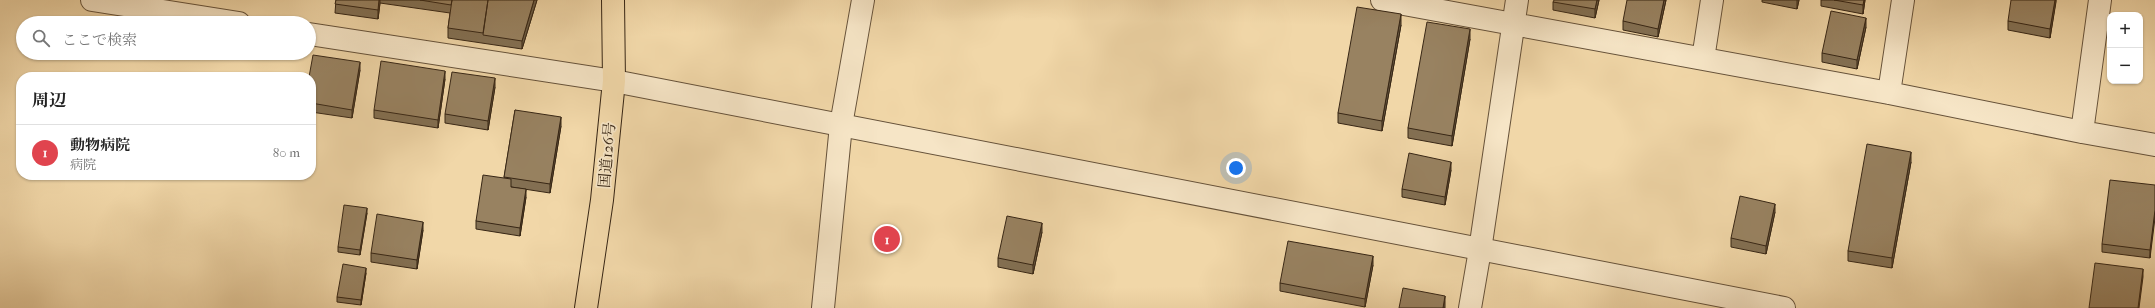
<!DOCTYPE html>
<html lang="ja">
<head>
<meta charset="utf-8">
<style>
  body { margin:0; font-family:"IM FELL French Canon","Noto Serif JP",serif; background:#f6f6f6; color:#222 }
  .controls { position:absolute; right:12px; top:12px; display:grid; overflow:hidden; border-radius:8px; box-shadow:0 1px 3px #0004 }
  .controls button { width:36px; height:36px; display:grid; place-items:center; padding:0; border:0; border-bottom:1px solid #e0e0e0; background:#fff; color:#222; font:20px sans-serif }
  .you { position:absolute; left:1236px; top:168px; width:14px; height:14px; margin:-10px; border:3px solid #fff; border-radius:50%; background:#1a73e8; box-shadow:0 0 0 6px #1a73e833 }
  .badge { display:grid; place-items:center; width:26px; height:26px; border-radius:50%; background:#8f2418; color:#fff; font-size:13px; font-weight:700 }
  .pin { position:absolute; translate:-50% -50%; border:2px solid #fff; box-shadow:0 1px 4px #0006 }
  .list { margin:0; padding:0; list-style:none }
  h2 { display:flex; justify-content:space-between; align-items:center; height:52px; margin:0; padding:0 16px; font-size:17px }
  h2 small { font-size:13px; font-weight:400; color:#767676 }
  .list li { display:grid; grid-template-columns:26px 1fr auto; gap:12px; align-items:center; box-sizing:border-box; height:56px; padding:0 16px; border-top:1px solid #e0e0e0 }
  .list b { display:block; font-size:15px; white-space:nowrap }
  .list p { margin:0; font-size:13px; white-space:nowrap; color:#767676 }
  .list em { font-size:13px; font-style:normal; color:#767676 }
  .icon { flex:none; width:22px; height:22px; fill:none; stroke:currentColor; stroke-width:2; stroke-linecap:round; stroke-linejoin:round }
  .map { position:relative; flex:none; width:2155px; height:308px; overflow:hidden }
  .search { position:absolute; background:#fff; box-shadow:0 1px 3px #0004; left:16px; top:16px; width:300px; height:44px; display:flex; align-items:center; gap:10px; box-sizing:border-box; padding:0 14px; border-radius:22px; color:#767676; font-size:15px }
  .panel { position:absolute; background:#fff; box-shadow:0 1px 3px #0004; left:16px; top:72px; width:300px; height:108px; border-radius:16px }
  .map>svg:first-child { display:block }
  .lines { fill:none; stroke-linecap:round; stroke-linejoin:round }
  .minor-casing { stroke:#66523a; stroke-width:24 }
  .tertiary-casing { stroke:#66523a; stroke-width:24 }
  .trunk-casing { stroke:#372615; stroke-width:24 }
  .minor { stroke:#f6e5c6; stroke-width:22 }
  .tertiary { stroke:#f6e5c6; stroke-width:22 }
  .trunk { stroke:#f1d7a8; stroke-width:22 }
  .wall { fill:#837053; stroke:#372615 }
  .shaded-wall { fill:#6a5b44; stroke:#372615 }
  .building { fill:#988261; stroke:#372615 }
  .labels { text-anchor:middle; dominant-baseline:central; stroke-width:3.5; stroke-linejoin:round; paint-order:stroke }
  .street-label { font-size:15px; fill:#372615; stroke:#f6e5c6 }
</style>
</head>
<body>
<div class="map">
<svg width="2155" height="308" viewBox="0 0 2155 308">
  <rect width="100%" height="100%" fill="#f1d7a8"/>
  <filter id="stains"><feTurbulence type="fractalNoise" baseFrequency=".005" numOctaves="4"/><feColorMatrix values="0 0 0 0 .2 0 0 0 0 .09 0 0 0 0 .02 0 0 0 .5 -.17"/></filter>
  <radialGradient id="worn" r=".72"><stop offset=".6" stop-color="#630" stop-opacity="0"/><stop offset="1" stop-color="#630" stop-opacity=".3"/></radialGradient>
  <g class="lines">
    <!-- minor casing -->
    <g class="minor-casing">
      <path id="minor" d="M92 0 239 23
        M1382 0 1889 93 2082 132 2155 145
        M309 34 614 81
        M1703 59 1712 0
        M1889 93 1903 0
        M2082 132 2100 0
        M823 308 841 125 863 0
        M1470 308 1480 250 1517 0"/>
    </g>
    <!-- tertiary casing -->
    <g class="tertiary-casing">
      <path id="tertiary" d="M614 81 1784 308"/>
    </g>
    <!-- trunk casing -->
    <g class="trunk-casing">
      <path id="trunk" d="M586 308 602 200 614 81 613 0"/>
    </g>
    <!-- minor -->
    <use href="#minor" class="minor"/>
    <!-- tertiary -->
    <use href="#tertiary" class="tertiary"/>
    <!-- trunk -->
    <use href="#trunk" class="trunk"/>
  </g>
  <!-- wall -->
  <path class="wall" d="M336 0H537L522 49 448 38V28L450 13 380 3 378 19 335 13Z
    M1599 0 1595 18 1553 10V2Z
    M1666 0 1658 37 1623 30V21Z
    M1762 0H1799L1797 9 1762 2Z
    M1821 0H1865L1863 14 1821 6Z
    M2056 0 2050 38 2008 30V21Z
    M1401 25 1382 131 1338 123V113Z
    M1866 27 1857 69 1822 62V53Z
    M1470 39 1452 146 1408 138V128Z
    M360 70 352 118 311 112V77Z
    M445 79 438 128 374 118V110Z
    M495 87 488 130 445 123V114Z
    M515 110 561 126 550 193 511 187 526 197 520 236 476 229V221L504 178Z
    M1911 162 1892 268 1848 261V251Z
    M1451 170 1445 205 1402 197V189Z
    M2155 185 2150 258 2102 252V244Z
    M1775 212 1766 254 1731 247V238Z
    M367 213 360 255 338 252V247Z
    M423 230 417 269 371 262V253Z
    M1042 232 1033 274 998 267V258Z
    M1373 265 1365 307 1280 291V283Z
    M366 273 361 305 337 302V297Z"/>
  <!-- shaded-wall -->
  <path class="shaded-wall" d="M379 0H380V3L378 19V10Z
    M534 0H537L522 49V41Z
    M1597 0H1599L1595 18V9Z
    M1664 0H1666L1658 37V29Z
    M1797 0H1799L1797 9Z
    M1864 0H1865L1863 14V5Z
    M2055 0H2056V2L2050 38V29Z
    M1401 14V25L1382 131V121Z
    M1866 18V27L1857 69V60Z
    M1470 29V39L1452 146V136Z
    M360 62V70L352 118V110Z
    M445 71V79L438 128V120Z
    M495 78V87L488 130V121Z
    M561 117V126L550 193V184Z
    M1911 152V162L1892 268V258Z
    M1451 162V170L1445 205V197Z
    M526 189V197L520 236V228Z
    M1775 204V212L1766 254V246Z
    M367 208V213L360 255V250Z
    M2155 210V218L2150 258V250Z
    M423 222V230L417 269V260Z
    M1042 223V232L1033 274V265Z
    M1373 256V265L1365 307V299Z
    M366 268V273L361 305V300Z
    M2143 269V277L2139 308H2138Z
    M1445 296V308H1443Z"/>
  <!-- building -->
  <path class="building" d="M336 0H379L378 10 335 4Z
    M420 0H452L451 5Z
    M452 0H488L483 33 448 28Z
    M488 0H534L522 41 483 35Z
    M1554 0H1597L1595 9 1553 2Z
    M1627 0H1664L1658 29 1623 21Z
    M1834 0H1864L1863 5Z
    M2011 0H2055L2050 29 2008 21Z
    M1357 7 1401 14 1382 121 1338 113Z
    M1831 11 1866 18 1857 60 1822 53Z
    M1427 22 1470 29 1452 136 1408 128Z
    M313 55 360 62 352 110 311 103V77H309Z
    M381 61 445 71 438 120 374 110Z
    M452 72 495 78 488 121 445 114Z
    M515 110 561 117 550 184 504 177Z
    M1867 144 1911 152 1892 258 1848 251Z
    M1409 153 1451 162 1445 197 1402 189Z
    M483 175 511 179V187L526 189 520 228 476 221Z
    M2110 180 2155 185V210L2150 250 2102 244Z
    M1740 196 1775 204 1766 246 1731 238Z
    M344 205 367 208 360 250 338 247Z
    M377 214 423 222 417 260 371 253Z
    M1007 216 1042 223 1033 265 998 258Z
    M1288 241 1373 256 1365 299 1280 283Z
    M2095 263 2143 269 2138 308H2089Z
    M343 264 366 268 361 300 337 297Z
    M1403 288 1445 296 1443 308H1399Z"/>
  <g class="labels">
    <!-- street labels -->
    <g class="street-label">
      <text transform="translate(607 155) rotate(-85)">国道126号</text>
    </g>
  </g>
  <rect width="100%" height="100%" filter="url(#stains)"/>
  <rect width="100%" height="100%" fill="url(#worn)"/>
</svg>
<div class="controls">
<button>+</button>
<button>−</button>
</div>
<div class="you"></div>
<div class="pin badge" style="left:887px;top:239px;background:#e0444e">1</div>
<div class="search"><svg class="icon" aria-label="search" viewBox="0 0 24 24"><circle cx="10" cy="10" r="6"/><path d="M15 15l6 6"/></svg>ここで検索</div>
<section class="panel">
<h2>周辺<small></small></h2>
<ul class="list">
<li><span class="badge" style="background:#e0444e">1</span><div><b>動物病院</b><p>病院</p></div><em>80 m</em></li>
</ul>
</section>
</div>
</body>
</html>
